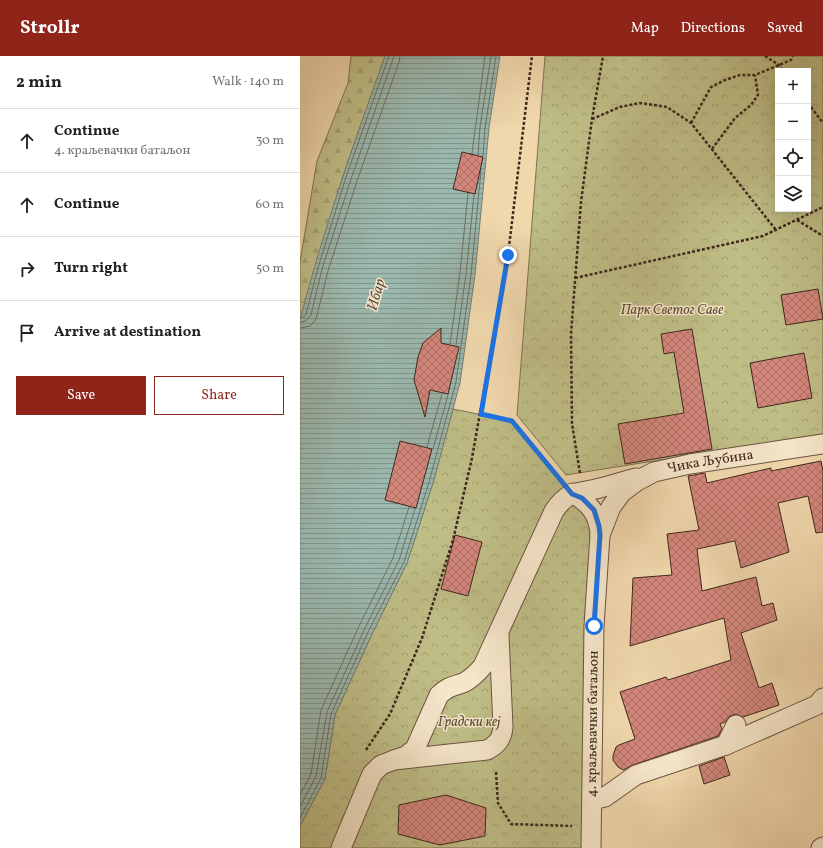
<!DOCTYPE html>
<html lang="en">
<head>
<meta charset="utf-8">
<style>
  body { margin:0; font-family:Vollkorn,serif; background:#f2f2f2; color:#202124 }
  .controls { position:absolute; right:12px; top:12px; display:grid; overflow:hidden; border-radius:0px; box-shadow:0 4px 16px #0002 }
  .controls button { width:36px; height:36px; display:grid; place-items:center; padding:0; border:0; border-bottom:1px solid #e0e0e0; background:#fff; color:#202124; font:20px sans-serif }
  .stop { position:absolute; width:12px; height:12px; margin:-9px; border:3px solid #1a73e8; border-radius:50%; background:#fff }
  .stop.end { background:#1a73e8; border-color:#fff; box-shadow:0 1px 4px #0008 }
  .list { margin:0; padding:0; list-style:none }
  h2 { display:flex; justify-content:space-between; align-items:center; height:52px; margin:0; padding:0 16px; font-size:17px }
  h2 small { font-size:13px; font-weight:400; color:#757577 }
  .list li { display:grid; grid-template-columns:26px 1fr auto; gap:12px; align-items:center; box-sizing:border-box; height:64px; padding:0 16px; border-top:1px solid #e0e0e0 }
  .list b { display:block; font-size:15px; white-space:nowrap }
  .list p { margin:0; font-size:13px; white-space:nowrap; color:#757577 }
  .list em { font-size:13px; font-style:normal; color:#757577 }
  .actions { display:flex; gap:8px; padding:12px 16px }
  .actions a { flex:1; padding:9px 0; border:1px solid #8f2418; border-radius:0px; text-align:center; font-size:14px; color:#8f2418 }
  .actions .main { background:#8f2418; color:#fff }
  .icon { flex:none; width:22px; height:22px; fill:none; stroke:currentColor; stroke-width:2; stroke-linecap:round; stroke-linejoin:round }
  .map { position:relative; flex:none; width:523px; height:792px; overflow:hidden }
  header { display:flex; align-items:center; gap:24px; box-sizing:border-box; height:56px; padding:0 20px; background:#8f2418; color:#fff }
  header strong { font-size:19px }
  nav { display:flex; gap:22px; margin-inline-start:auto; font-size:14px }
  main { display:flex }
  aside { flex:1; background:#fff }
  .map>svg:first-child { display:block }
  .forest { fill:url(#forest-firs); stroke:#807251 }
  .park { fill:url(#park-crowns); stroke:#807251; fill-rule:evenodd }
  .water { fill:url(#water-rules); stroke:#777e74 }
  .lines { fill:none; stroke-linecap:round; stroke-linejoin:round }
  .shore { stroke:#6e7065; stroke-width:1 }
  .building { fill:url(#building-cross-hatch); stroke:#40271c }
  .minor-casing { stroke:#6c5340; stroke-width:21 }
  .path { stroke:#40271c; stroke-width:2.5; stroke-dasharray:3 2; stroke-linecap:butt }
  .minor { stroke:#f5e5c9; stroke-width:19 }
  .route { stroke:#1a73e8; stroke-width:5 }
  .labels { text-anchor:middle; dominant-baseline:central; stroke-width:3; stroke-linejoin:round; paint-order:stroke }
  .park-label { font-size:14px; font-style:italic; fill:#604c36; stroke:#f5e5c9 }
  .street-label { font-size:14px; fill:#40271c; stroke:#f5e5c9 }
  .water-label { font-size:15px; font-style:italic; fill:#574b40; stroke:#f5e5c9 }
</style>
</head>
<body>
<header>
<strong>Strollr</strong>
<nav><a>Map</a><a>Directions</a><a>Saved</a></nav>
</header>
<main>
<aside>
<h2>2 min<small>Walk · 140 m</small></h2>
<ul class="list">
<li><svg class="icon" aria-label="ahead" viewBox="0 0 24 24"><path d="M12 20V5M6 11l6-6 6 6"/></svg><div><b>Continue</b><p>4. краљевачки батаљон</p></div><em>30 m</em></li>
<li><svg class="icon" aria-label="ahead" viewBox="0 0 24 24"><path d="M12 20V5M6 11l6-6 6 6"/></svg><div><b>Continue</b></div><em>60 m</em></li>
<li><svg class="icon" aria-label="right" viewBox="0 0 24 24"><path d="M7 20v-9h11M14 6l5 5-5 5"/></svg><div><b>Turn right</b></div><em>50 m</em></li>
<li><svg class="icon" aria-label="arrive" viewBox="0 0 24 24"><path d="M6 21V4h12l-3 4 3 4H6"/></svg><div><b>Arrive at destination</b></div></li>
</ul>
<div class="actions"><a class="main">Save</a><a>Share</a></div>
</aside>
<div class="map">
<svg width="523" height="792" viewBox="0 0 523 792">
  <defs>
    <pattern id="forest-firs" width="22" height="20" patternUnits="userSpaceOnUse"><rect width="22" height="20" fill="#bfbd86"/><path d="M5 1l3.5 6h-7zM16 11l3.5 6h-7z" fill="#a5a273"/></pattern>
    <pattern id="park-crowns" width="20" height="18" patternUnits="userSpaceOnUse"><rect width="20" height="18" fill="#bfbd86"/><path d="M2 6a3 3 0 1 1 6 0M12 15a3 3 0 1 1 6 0" fill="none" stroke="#a5a273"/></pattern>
    <pattern id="water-rules" width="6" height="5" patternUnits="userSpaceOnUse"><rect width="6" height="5" fill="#9bb8ae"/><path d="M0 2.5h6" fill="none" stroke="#80968d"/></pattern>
    <pattern id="building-cross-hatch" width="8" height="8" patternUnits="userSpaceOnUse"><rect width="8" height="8" fill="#d3867b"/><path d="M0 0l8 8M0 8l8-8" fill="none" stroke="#ad6e64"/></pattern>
  </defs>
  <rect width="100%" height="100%" fill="#f0d7ac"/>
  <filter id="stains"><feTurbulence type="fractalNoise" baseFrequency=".005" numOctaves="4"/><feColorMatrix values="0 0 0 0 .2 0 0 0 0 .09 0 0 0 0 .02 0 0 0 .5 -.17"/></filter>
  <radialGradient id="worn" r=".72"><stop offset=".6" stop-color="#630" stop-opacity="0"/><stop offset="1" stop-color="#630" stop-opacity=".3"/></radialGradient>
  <!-- forest -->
  <path class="forest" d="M51 0H85L43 120 0 264V206L17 105 48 27Z"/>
  <!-- park -->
  <path class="park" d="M245 0H523V378L266 419 217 359ZM478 15H508V153H478Z
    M153 353 212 365 272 437 293 455 290 792H0V770L25 723 35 659 73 576 107 507 133 427Z"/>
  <!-- water -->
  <path class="water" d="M85 0H200L189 72 175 219 160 327 133 427 107 507 73 576 35 659 25 723 0 770V264C23 174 54 87 85 0Z"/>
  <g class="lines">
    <!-- shore -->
    <path class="shore" d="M172 97 185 0
      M178 99 180 71 191 0
      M183 100 185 72 196 0
      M0 261H4L6 258 18 212 46 121 89 0
      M0 266 6 265 11 259 22 213 51 123 94 0
      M0 272 10 270 16 263 28 215 57 125 99 6 100 0
      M150 288 160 217 168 137
      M156 289 166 218 174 139
      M127 391 142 338
      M133 393 148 339
      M0 739 11 718 21 654 59 570 93 502 109 451
      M0 751 16 720 27 656 65 572 99 504 115 453
      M0 762 21 722 31 658 69 574 104 506 129 426 156 326 171 219 181 114"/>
  </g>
  <!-- building -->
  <path class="building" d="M162 96 183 101 175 138 153 133Z
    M518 233 523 263 486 269 481 239Z
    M141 272V287L159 291 148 338 130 334 125 361 114 324 118 301 123 287Z
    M392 273 412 393 325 408 318 368 384 357 374 296 364 298 361 278Z
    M504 297 512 342 458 352 450 307Z
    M100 385 132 393 116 452 85 444Z
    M521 405 523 415V476L516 477 508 440 478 447 489 496 441 512 435 485 397 493 402 535 456 521 462 550 473 547 477 564 441 577 459 632 472 627 479 649 443 661 436 658 430 660 425 666 420 668 422 673 418 680 333 709 323 714 318 711 313 704V700L316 691 319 689 335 683 320 636 366 621 368 624 431 604 424 562 330 590 333 522 372 519 367 478 399 474 388 420 405 417 407 427 471 412V415Z
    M155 479 182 486 168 540 141 533Z
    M424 701 430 719 404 728 399 710Z
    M146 739 186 752 185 780 140 789 98 778 99 749Z"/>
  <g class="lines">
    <!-- minor casing -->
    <g class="minor-casing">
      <g id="minor">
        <path d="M272 437C290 447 299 459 300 479"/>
        <path d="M436 669 426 689 517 649 523 642"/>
        <path d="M94 704 106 700 115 693 139 639C150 629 153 631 165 626 172 622 178 616 183 610L254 455C269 433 277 438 300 432 312 429 324 425 336 422"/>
        <path d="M292 744 305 741 336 719 426 689"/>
        <path d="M41 792 72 718 81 709 94 704 187 694C197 689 202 683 203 671L199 579"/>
        <path id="s1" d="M291 792 294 570 300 479 311 451 322 436 337 425 354 416 390 408 523 388"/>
        <path d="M521 792 523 791"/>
      </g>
    </g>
    <!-- path -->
    <path class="path" d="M465 0 479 9 483 15
      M508 47 523 67
      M292 63 320 51 340 47 367 51 391 67 476 174
      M391 67 411 31 425 24 440 19H455L491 4 493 0
      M412 93 435 62 451 49 458 39 455 19
      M497 164 523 180
      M275 222 463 180 523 151
      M181 358 212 365 260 423
      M280 417 272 368 271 278 281 146 292 63 303 0
      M66 694 90 658 122 582 153 484 172 402 208 199 232 0
      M196 716 198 747 211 768 272 770"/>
    <!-- minor -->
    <use href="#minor" class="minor"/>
  </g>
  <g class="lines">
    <!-- route -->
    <path class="route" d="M208 199 181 358 212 365 272 438 282 442 294 454 299 470 300 479 294 570"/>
  </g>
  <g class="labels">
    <!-- park labels -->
    <g class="park-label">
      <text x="372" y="254">Парк Светог Саве</text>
      <text x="169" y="666">Градски кеј</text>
    </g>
    <!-- street labels -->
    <g class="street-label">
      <text stroke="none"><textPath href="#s1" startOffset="457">Чика Љубина</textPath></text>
      <text stroke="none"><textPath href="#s1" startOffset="124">4. краљевачки батаљон</textPath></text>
    </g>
    <!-- water labels -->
    <g class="water-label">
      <text transform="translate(77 239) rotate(-74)">Ибар</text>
    </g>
  </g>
  <rect width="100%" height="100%" filter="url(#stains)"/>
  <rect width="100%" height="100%" fill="url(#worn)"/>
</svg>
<div class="controls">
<button>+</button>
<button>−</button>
<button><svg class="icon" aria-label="locate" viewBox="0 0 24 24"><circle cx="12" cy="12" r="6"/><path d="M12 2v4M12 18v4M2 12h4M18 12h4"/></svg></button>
<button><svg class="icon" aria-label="layers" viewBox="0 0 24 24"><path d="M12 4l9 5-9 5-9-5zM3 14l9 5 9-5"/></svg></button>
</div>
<div class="stop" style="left:294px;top:570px"></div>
<div class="stop end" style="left:208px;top:199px"></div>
</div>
</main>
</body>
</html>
